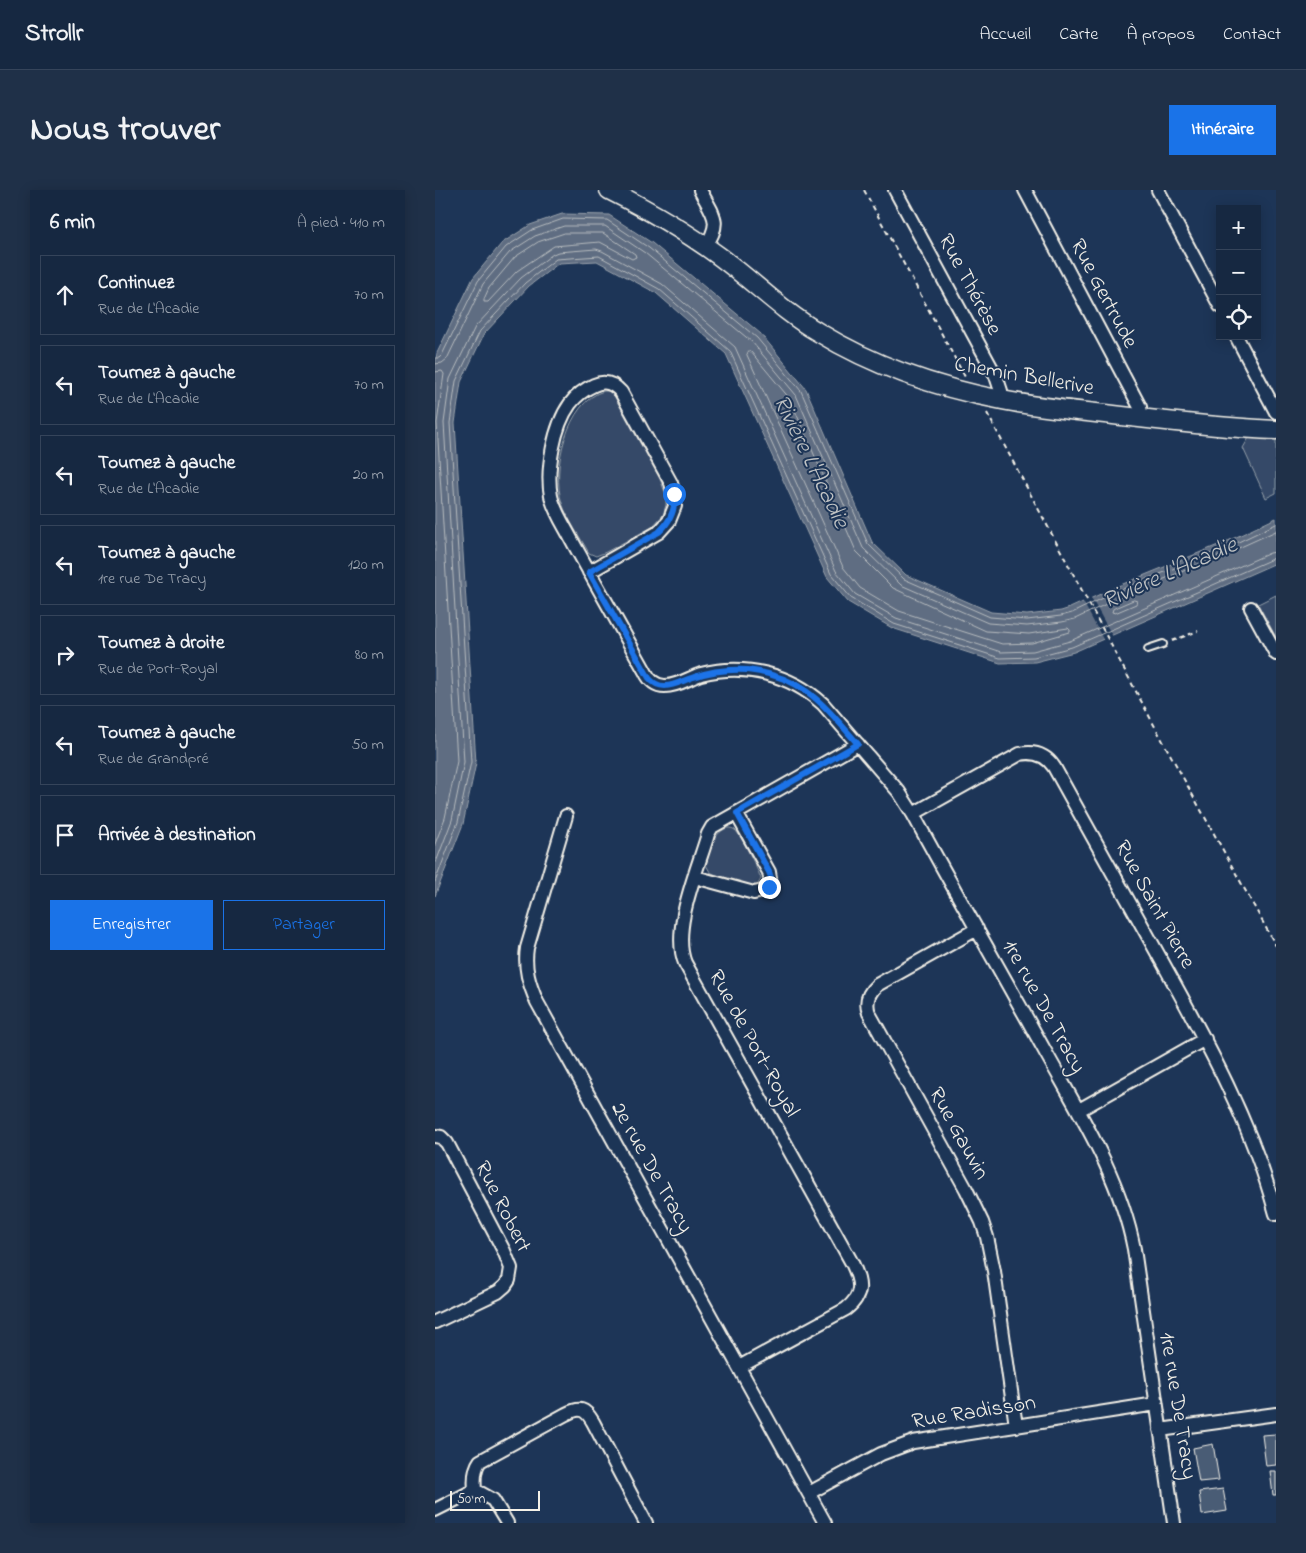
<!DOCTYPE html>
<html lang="fr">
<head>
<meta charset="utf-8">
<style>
  body { margin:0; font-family:"Indie Flower",sans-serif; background:#1f3048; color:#f1f3f6 }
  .controls { position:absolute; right:15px; top:15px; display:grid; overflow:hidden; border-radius:0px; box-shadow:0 2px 12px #0003 }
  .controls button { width:45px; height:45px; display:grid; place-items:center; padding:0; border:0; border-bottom:1px solid #35445a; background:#162841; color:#f1f3f6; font:25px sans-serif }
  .scale { position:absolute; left:15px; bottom:12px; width:90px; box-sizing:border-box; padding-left:5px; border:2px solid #f4f1e8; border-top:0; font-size:14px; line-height:18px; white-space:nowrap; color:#f4f1e8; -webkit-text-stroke:4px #1d3557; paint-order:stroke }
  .stop { position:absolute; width:15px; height:15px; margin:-11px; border:4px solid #1a73e8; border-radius:50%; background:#fff }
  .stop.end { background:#1a73e8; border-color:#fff; box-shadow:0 1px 5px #0008 }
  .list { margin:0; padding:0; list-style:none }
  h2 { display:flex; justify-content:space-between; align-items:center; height:65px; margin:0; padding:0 20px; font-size:21px }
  h2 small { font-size:16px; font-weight:400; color:#9ea6b1 }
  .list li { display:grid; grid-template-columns:32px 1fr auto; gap:15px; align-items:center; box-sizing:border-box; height:80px; margin:0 10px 10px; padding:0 10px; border:1px solid #35445a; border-radius:0px }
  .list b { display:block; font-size:19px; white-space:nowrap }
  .list p { margin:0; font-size:16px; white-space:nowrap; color:#9ea6b1 }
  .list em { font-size:16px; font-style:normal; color:#9ea6b1 }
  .actions { display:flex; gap:10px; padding:15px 20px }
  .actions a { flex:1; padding:11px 0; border:1px solid #1a73e8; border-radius:0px; text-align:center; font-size:18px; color:#1a73e8 }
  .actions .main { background:#1a73e8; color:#fff }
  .icon { flex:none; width:28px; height:28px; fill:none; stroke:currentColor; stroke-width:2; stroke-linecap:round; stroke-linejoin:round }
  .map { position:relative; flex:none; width:841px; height:1333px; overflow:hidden; border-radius:0px }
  header { display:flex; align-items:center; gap:30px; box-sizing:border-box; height:70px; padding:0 25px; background:#162841; border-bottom:1px solid #35445a }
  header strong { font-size:24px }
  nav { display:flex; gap:28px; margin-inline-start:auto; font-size:18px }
  .intro { display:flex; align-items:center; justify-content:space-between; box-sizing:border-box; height:120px; padding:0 30px }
  h1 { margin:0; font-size:35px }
  .button { padding:12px 22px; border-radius:0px; background:#1a73e8; color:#fff; font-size:18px; font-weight:700 }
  main { display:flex; gap:30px; padding:0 30px }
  aside { flex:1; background:#162841; border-radius:0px; box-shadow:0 2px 12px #0003 }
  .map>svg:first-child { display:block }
  .green { fill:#354a67; stroke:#949ea8 }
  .water { fill:#5e6d82; stroke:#9aa2ab }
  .pier { fill:#1d3557 }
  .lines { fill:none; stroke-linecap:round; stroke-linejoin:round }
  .shore { stroke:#b8bcbf; stroke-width:1 }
  .building { fill:#485b74; stroke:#f4f1e8 }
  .lane-casing { stroke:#f4f1e8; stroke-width:10 }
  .street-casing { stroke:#f4f1e8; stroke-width:16 }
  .secondary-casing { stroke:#f4f1e8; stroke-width:21 }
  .path { stroke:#f4f1e8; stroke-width:2; stroke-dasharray:5 4; stroke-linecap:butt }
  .lane { stroke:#1d3557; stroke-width:6 }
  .street { stroke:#1d3557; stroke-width:12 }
  .secondary { stroke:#1d3557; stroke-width:18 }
  .route { stroke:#1a73e8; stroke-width:6 }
  .labels { text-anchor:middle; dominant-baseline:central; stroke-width:4; stroke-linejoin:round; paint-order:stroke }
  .street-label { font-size:22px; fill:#f4f1e8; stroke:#1d3557 }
  .water-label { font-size:24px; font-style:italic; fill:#c0c3c4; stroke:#1d3557 }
</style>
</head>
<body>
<header>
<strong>Strollr</strong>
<nav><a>Accueil</a><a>Carte</a><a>À propos</a><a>Contact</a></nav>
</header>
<div class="intro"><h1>Nous trouver</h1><a class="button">Itinéraire</a></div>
<main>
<aside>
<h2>6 min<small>À pied · 410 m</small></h2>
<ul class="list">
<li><svg class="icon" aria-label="ahead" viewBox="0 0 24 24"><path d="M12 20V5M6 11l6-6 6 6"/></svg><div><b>Continuez</b><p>Rue de L'Acadie</p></div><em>70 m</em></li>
<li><svg class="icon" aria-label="left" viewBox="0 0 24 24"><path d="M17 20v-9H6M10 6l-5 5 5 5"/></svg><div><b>Tournez à gauche</b><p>Rue de L'Acadie</p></div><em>70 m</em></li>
<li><svg class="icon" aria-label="left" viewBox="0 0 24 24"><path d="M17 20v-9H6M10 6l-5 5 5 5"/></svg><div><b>Tournez à gauche</b><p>Rue de L'Acadie</p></div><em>20 m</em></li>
<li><svg class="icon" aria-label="left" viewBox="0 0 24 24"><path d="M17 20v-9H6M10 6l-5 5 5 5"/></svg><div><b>Tournez à gauche</b><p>1re rue De Tracy</p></div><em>120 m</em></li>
<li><svg class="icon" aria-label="right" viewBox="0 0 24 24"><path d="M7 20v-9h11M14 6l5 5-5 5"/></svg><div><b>Tournez à droite</b><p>Rue de Port-Royal</p></div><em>80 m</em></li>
<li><svg class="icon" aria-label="left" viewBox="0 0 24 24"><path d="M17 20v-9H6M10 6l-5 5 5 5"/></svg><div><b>Tournez à gauche</b><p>Rue de Grandpré</p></div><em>50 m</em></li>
<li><svg class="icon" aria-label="arrive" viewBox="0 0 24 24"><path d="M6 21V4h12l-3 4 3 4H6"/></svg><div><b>Arrivée à destination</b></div></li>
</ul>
<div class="actions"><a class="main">Enregistrer</a><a>Partager</a></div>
</aside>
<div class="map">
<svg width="841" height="1333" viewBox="0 0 841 1333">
  <rect width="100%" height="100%" fill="#1d3557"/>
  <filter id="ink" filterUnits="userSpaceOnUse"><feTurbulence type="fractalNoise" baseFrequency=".02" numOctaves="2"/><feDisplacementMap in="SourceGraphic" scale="10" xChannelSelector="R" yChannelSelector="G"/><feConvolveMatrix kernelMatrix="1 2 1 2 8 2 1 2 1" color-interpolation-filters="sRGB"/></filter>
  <g filter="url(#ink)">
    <!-- green -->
    <path class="green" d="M169 201H174L178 204 225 289 231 305V315L228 325 217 337 171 362 161 366 154 363C145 347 133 330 127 313 116 280 132 211 169 201Z
      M815 246 841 247V303L831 308 808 258Z
      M841 405V447L823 414Z
      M292 638C296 638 297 638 300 640 306 645 324 682 326 689L322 696H318L279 684 275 682 271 675C275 661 277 644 292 638Z"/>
    <!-- water -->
    <path class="water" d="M127 24 174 25 217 53 326 144 371 199 437 352 471 385 556 422 592 425 626 421 635 418 683 396 793 351 841 328V373L639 462 600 472 565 473 457 438 413 412 392 387 291 164 221 103 162 71 124 73 94 96 49 144 26 192 20 233 41 573 28 634 0 706V175L2 163 38 88 67 53 95 35Z"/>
    <!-- pier -->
    <path class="pier" d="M655 406 678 447 669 451 647 410Z"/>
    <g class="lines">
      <!-- shore -->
      <path class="shore" d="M130 43H168L200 64 201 67 197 69 165 52 119 56 82 81 53 112H49V109L54 98 80 67 103 52Z
        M314 161 316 162 355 209 421 361 458 398 551 441 594 444 633 438 635 440V442L597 453 567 454 464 421 425 398 408 377 312 165Z
        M0 168H4L7 165 43 91 71 57 97 40 128 29 172 30 214 58 322 148 366 201 433 354 469 389 555 427 592 430 626 426 637 423 685 400 795 356 841 334
        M0 174 7 173 12 169 48 94 75 62 100 46 129 36H170L210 63 317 152 361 205 428 358 466 395 553 433 592 436 627 432 640 429 688 406 797 361 841 341
        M0 182 7 181 9 184 2 233 22 571 10 628 0 654
        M699 410 702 411 701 414 680 423 677 422 678 419Z
        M0 675 17 630 29 572 9 233 15 189 40 137 86 88 118 64 123 62 161 59 167 61 227 94 300 157 401 381 420 404 461 428 566 462 598 461 635 451 835 363 841 362
        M0 692 23 632 36 572 15 233 21 191 45 141 90 93 121 69 164 66 224 99 295 161 396 384 416 408 459 434 565 468 599 467 637 457 837 369 841 368"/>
    </g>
    <!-- building -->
    <path class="building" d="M841 1244V1275L831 1276 827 1245Z
      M778 1254 784 1290 764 1292 758 1258Z
      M835 1281H841V1305H838Z
      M788 1299 792 1321 767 1325 764 1302Z"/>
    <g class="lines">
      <!-- lane casing -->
      <g class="lane-casing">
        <path id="lane" d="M713 459 728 454"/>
      </g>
      <!-- street casing -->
      <g class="street-casing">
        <path id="street" d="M265 0C278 25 288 31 270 57
          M460 0 561 186 566 201 567 210
          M590 0 705 217 707 228
          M723 0 785 116
          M801 146 841 222
          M154 382 224 342 234 331 240 316 239 304 236 293 186 202C178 193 170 190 159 195 150 199 141 206 135 214 119 236 111 280 116 306 119 320 127 332 134 345 142 360 151 376 160 392L210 481C214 490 220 496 230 496 243 496 254 488 266 484 310 473 355 484 388 514L464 602 478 624C521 704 567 783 611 863 646 926 685 987 699 1059L739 1333
          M816 418 841 464
          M478 624 585 564C600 561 611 565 619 577 654 640 689 703 724 766 770 849 816 931 841 1024
          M131 626 92 758C89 778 94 794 102 812L390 1333
          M260 687 319 703 328 701 336 694 334 682 301 623
          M542 739 442 795C433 803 430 812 434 823L531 999 547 1032 552 1047 559 1081 581 1236
          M644 920 770 849
          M0 946 6 947 12 953 69 1061 76 1078 74 1090 70 1096 63 1102 0 1132
          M304 1177 411 1119C429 1105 426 1092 417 1073L250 773C236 739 263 679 273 644L277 637 423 554
          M725 1240 841 1224
          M40 1300C39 1290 39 1279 45 1271L131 1224C145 1217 150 1218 158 1232L211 1333
          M374 1303 446 1264 478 1252 721 1214
          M0 1320 40 1300 58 1310 72 1333"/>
      </g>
      <!-- secondary casing -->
      <g class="secondary-casing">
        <path id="secondary" d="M174 0C212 19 250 41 284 66 318 91 347 121 383 142 439 176 503 198 567 210 606 218 647 221 687 226 738 232 789 238 841 240"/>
      </g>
      <!-- path -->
      <path class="path" d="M429 0 530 187
        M552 223 719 535 841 756
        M737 451 763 441"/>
      <!-- lane -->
      <use href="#lane" class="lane"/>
      <!-- street -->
      <use href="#street" class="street"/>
      <!-- secondary -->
      <use href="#secondary" class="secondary"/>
    </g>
  </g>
  <g class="lines" filter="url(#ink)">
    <!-- route -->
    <path class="route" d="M239 304C241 320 235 332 224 342L154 382 214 488C218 493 223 496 230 496 240 496 249 490 259 487 276 481 294 479 312 480 368 486 388 514 423 554L302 623 334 682 337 690 334 697"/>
  </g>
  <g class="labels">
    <!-- street labels -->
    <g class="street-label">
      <text transform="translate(534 95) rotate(62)">Rue Thérèse</text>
      <text transform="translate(668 104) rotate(62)">Rue Gertrude</text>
      <text transform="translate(589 187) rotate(10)">Chemin Bellerive</text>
      <text transform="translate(719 715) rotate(61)">Rue Saint Pierre</text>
      <text transform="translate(608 817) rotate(61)">1re rue De Tracy</text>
      <text transform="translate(318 854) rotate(61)">Rue de Port-Royal</text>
      <text transform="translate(523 944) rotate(61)">Rue Gauvin</text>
      <text transform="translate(216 978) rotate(61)">2e rue De Tracy</text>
      <text transform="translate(67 1017) rotate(63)">Rue Robert</text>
      <text transform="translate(742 1216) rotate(81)">1re rue De Tracy</text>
      <text transform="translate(539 1223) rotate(-9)">Rue Radisson</text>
    </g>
    <!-- water labels -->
    <g class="water-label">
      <text transform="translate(375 272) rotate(64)">Rivière L'Acadie</text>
      <text transform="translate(735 384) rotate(-24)">Rivière L'Acadie</text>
    </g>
  </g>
</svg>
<div class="controls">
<button>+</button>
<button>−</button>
<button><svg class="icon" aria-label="locate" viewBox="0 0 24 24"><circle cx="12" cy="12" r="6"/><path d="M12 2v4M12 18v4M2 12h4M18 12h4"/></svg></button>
</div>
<div class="scale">50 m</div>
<div class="stop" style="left:239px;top:304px"></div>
<div class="stop end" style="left:334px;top:697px"></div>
</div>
</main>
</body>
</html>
